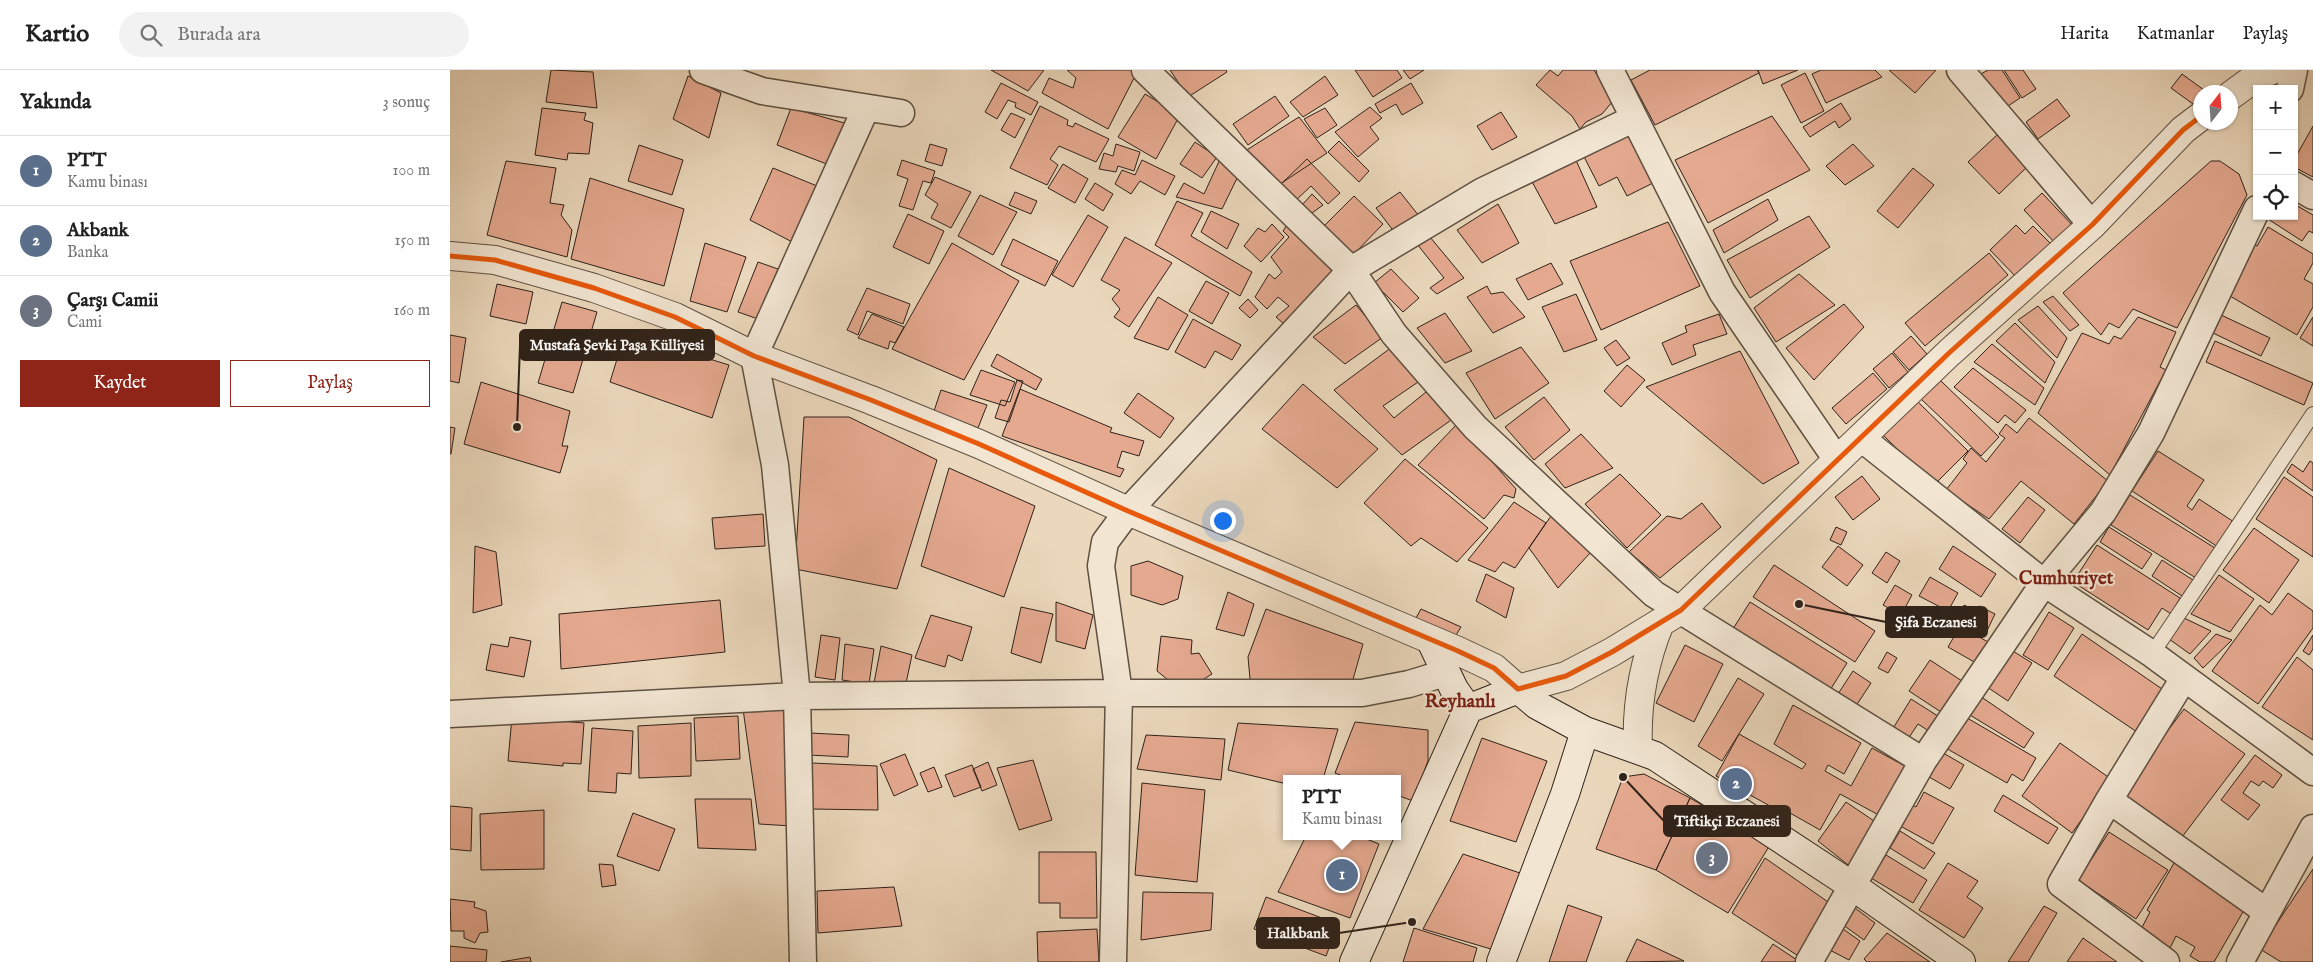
<!DOCTYPE html>
<html lang="tr">
<head>
<meta charset="utf-8">
<style>
  body { margin:0; font-family:"IM FELL English",serif; background:#f2f2f2; color:#222 }
  .controls { position:absolute; right:15px; top:15px; display:grid; overflow:hidden; border-radius:0px; box-shadow:0 1px 4px #0004 }
  .controls button { width:45px; height:45px; display:grid; place-items:center; padding:0; border:0; border-bottom:1px solid #e0e0e0; background:#fff; color:#222; font:25px sans-serif }
  .compass { position:absolute; left:1743px; top:15px; width:45px; height:45px; border-radius:50%; background:#fff; box-shadow:0 1px 4px #0004; rotate:17deg }
  .you { position:absolute; left:772px; top:450px; width:18px; height:18px; margin:-12px; border:4px solid #fff; border-radius:50%; background:#1a73e8; box-shadow:0 0 0 8px #1a73e833 }
  .badge { display:grid; place-items:center; width:32px; height:32px; border-radius:50%; background:#8f2418; color:#fff; font-size:16px; font-weight:700 }
  .pin { position:absolute; translate:-50% -50%; border:2px solid #fff; box-shadow:0 1px 5px #0006 }
  .popup { position:absolute; left:833px; top:705px; width:118px; height:65px; box-sizing:border-box; display:grid; place-content:center; border-radius:0px; background:#fff; filter:drop-shadow(0 1px 4px #0005); font-size:16px; white-space:nowrap; color:#767676 }
  .popup b { font-size:19px; color:#222 }
  .popup::after { content:''; position:absolute; left:50%; top:100%; margin-left:-10px; border:10px solid transparent; border-top-color:#fff }
  .list { margin:0; padding:0; list-style:none }
  h2 { display:flex; justify-content:space-between; align-items:center; height:65px; margin:0; padding:0 20px; font-size:21px }
  h2 small { font-size:16px; font-weight:400; color:#767676 }
  .list li { display:grid; grid-template-columns:32px 1fr auto; gap:15px; align-items:center; box-sizing:border-box; height:70px; padding:0 20px; border-top:1px solid #e0e0e0 }
  .list b { display:block; font-size:19px; white-space:nowrap }
  .list p { margin:0; font-size:16px; white-space:nowrap; color:#767676 }
  .list em { font-size:16px; font-style:normal; color:#767676 }
  .actions { display:flex; gap:10px; padding:15px 20px }
  .actions a { flex:1; padding:11px 0; border:1px solid #8f2418; border-radius:0px; text-align:center; font-size:18px; color:#8f2418 }
  .actions .main { background:#8f2418; color:#fff }
  .icon { flex:none; width:28px; height:28px; fill:none; stroke:currentColor; stroke-width:2; stroke-linecap:round; stroke-linejoin:round }
  .map { position:relative; flex:none; width:1863px; height:892px; overflow:hidden }
  header { display:flex; align-items:center; gap:30px; box-sizing:border-box; height:70px; padding:0 25px; background:#fff; border-bottom:1px solid #e0e0e0 }
  header strong { font-size:24px }
  nav { display:flex; gap:28px; margin-inline-start:auto; font-size:18px }
  .search { width:350px; height:45px; background:#f2f2f2; display:flex; align-items:center; gap:12px; box-sizing:border-box; padding:0 18px; border-radius:28px; color:#767676; font-size:19px }
  main { display:flex }
  aside { flex:1; background:#fff }
  .map>svg:first-child { display:block }
  .building { fill:#e5a990; stroke:#2f2219 }
  .lines { fill:none; stroke-linecap:round; stroke-linejoin:round }
  .service-casing { stroke:#5e5042; stroke-width:16 }
  .minor-casing { stroke:#5e5042; stroke-width:29 }
  .tertiary-casing { stroke:#5e5042; stroke-width:30 }
  .secondary-casing { stroke:#2f2219; stroke-width:30 }
  .service { stroke:#f2e6d3; stroke-width:14 }
  .minor { stroke:#f2e6d3; stroke-width:26 }
  .tertiary { stroke:#f2e6d3; stroke-width:28 }
  .secondary { stroke:#f2e6d3; stroke-width:28 }
  .cycleway-casing { stroke:#f2e6d3; stroke-width:8 }
  .cycleway { stroke:#e8590c; stroke-width:5 }
  .labels { text-anchor:middle; dominant-baseline:central; stroke-width:4; stroke-linejoin:round; paint-order:stroke }
  .district-label { font-size:19px; font-weight:bold; fill:#7a1f14; stroke:#f2e6d3 }
  .leader { fill:none; stroke:#2f2219; stroke-width:2 }
  .callout-dot { fill:#2f2219; stroke:#f2e6d3; stroke-width:2 }
  .callout { fill:#2f2219; stroke:#2f2219; stroke-width:2 }
  .callout-label { font-size:15px; text-anchor:middle; font-weight:bold; fill:#fff }
</style>
</head>
<body>
<header>
<strong>Kartio</strong>
<div class="search"><svg class="icon" aria-label="search" viewBox="0 0 24 24"><circle cx="10" cy="10" r="6"/><path d="M15 15l6 6"/></svg>Burada ara</div>
<nav><a>Harita</a><a>Katmanlar</a><a>Paylaş</a></nav>
</header>
<main>
<aside>
<h2>Yakında<small>3 sonuç</small></h2>
<ul class="list">
<li><span class="badge" style="background:#5c6f8a">1</span><div><b>PTT</b><p>Kamu binası</p></div><em>100 m</em></li>
<li><span class="badge" style="background:#5c6f8a">2</span><div><b>Akbank</b><p>Banka</p></div><em>150 m</em></li>
<li><span class="badge" style="background:#6b7280">3</span><div><b>Çarşı Camii</b><p>Cami</p></div><em>160 m</em></li>
</ul>
<div class="actions"><a class="main">Kaydet</a><a>Paylaş</a></div>
</aside>
<div class="map">
<svg width="1863" height="892" viewBox="0 0 1863 892">
  <rect width="100%" height="100%" fill="#ebd8bc"/>
  <filter id="stains"><feTurbulence type="fractalNoise" baseFrequency=".004" numOctaves="4"/><feColorMatrix values="0 0 0 0 .2 0 0 0 0 .09 0 0 0 0 .02 0 0 0 .5 -.17"/></filter>
  <radialGradient id="worn" r=".72"><stop offset=".6" stop-color="#630" stop-opacity="0"/><stop offset="1" stop-color="#630" stop-opacity=".3"/></radialGradient>
  <!-- building -->
  <path class="building" d="M101 0 143 2 147 38 96 32Z
    M541 0H594L578 21Z
    M617 0H682L686 4 658 59 592 23 599 8 623 18 626 8Z
    M720 0H776L777 2 738 27Z
    M905 0H947L952 8 923 27Z
    M953 0H974L960 9Z
    M1100 0 1108 6 1113 0H1144L1163 31 1152 44 1136 52 1130 59 1122 46 1086 15Z
    M1200 0H1307L1309 3 1205 55 1181 10Z
    M1308 0H1348L1313 14Z
    M1371 0H1425L1432 7 1376 33 1362 4Z
    M1439 0H1486L1465 23Z
    M1538 0H1552L1570 28 1552 40 1529 5Z
    M1554 0H1573L1586 19 1572 28Z
    M1355 3 1374 41 1351 53 1331 15Z
    M1732 4 1754 20 1743 34 1721 18Z
    M238 6 271 23 259 68 223 49Z
    M875 6 888 25 853 47 840 32Z
    M551 13 588 32 581 45 565 37 566 33 558 30 547 49 535 42Z
    M961 13 973 33 952 45 946 34 930 43 925 34Z
    M695 24 730 45 706 89 668 67Z
    M825 26 839 46 798 75 783 54Z
    M1607 29 1620 46 1588 69 1576 52Z
    M1391 33 1401 49 1389 58 1385 51 1360 67 1353 57Z
    M590 36 618 50 617 55 623 57 625 53 659 69 646 92 609 76 600 89 608 95 597 115 560 98Z
    M920 37 932 48 920 57 929 69 908 87 885 62Z
    M92 38 136 43 134 50 143 53 139 84 118 83 117 90 85 85Z
    M341 38 398 54 382 96 327 75Z
    M875 38 887 55 867 68 854 49Z
    M1051 42 1067 67 1042 80 1027 56Z
    M561 43 575 49 565 68 551 60Z
    M1322 46 1360 100 1258 153 1225 90Z
    M849 47 877 83 827 116 792 83Z
    M1863 56V107L1844 97V90Z
    M1175 57 1203 113 1177 126 1167 107 1149 116 1130 79Z
    M1548 64 1578 96 1549 124 1518 92Z
    M889 71 919 101 909 112 878 82Z
    M745 72 767 87 752 108 730 94Z
    M480 74 497 79 492 96 475 91Z
    M666 74 690 82 684 101 668 96 666 102 649 99 654 83 663 86Z
    M1403 74 1424 96 1395 115 1376 96Z
    M189 75 233 90 222 125 178 111Z
    M771 87 791 100 772 139 726 127 734 113 754 124Z
    M1125 88 1147 137 1105 154 1080 108Z
    M857 89 890 123 878 134 861 116 845 131 830 115Z
    M452 90 485 101 481 113 473 111 463 140 449 136 458 109 447 105Z
    M692 90 725 106 715 125 690 111 681 124 665 114 672 100 685 105Z
    M56 91 106 98 100 133 114 135 111 145 122 160 117 187 37 165Z
    M1761 91H1770L1789 104 1797 125 1727 258 1683 239 1669 258 1659 253 1651 265 1613 223Z
    M613 94 638 109 625 133 598 118Z
    M323 98 372 118 348 175 300 150Z
    M1463 98 1484 115 1448 158 1427 141Z
    M485 107 521 122 501 158 481 148 488 134 475 125Z
    M140 108 234 139 214 216 121 189Z
    M645 113 663 124 653 141 635 129Z
    M565 122 587 131 581 144 559 135Z
    M950 122 969 146 945 163 926 138Z
    M1592 123 1624 157 1606 174 1574 140Z
    M862 124 873 135 862 143 852 135Z
    M530 125 567 142 543 185 508 166Z
    M904 126 933 154 903 185 874 156Z
    M1318 129 1328 150 1274 183 1263 160Z
    M727 131 753 143 741 166 802 202 790 226 705 175Z
    M1048 134 1069 173 1032 193 1007 160Z
    M1844 134 1863 145V163L1859 161 1852 171 1818 149 1820 146H1844Z
    M761 141 789 154 777 179 751 162Z
    M458 144 494 161 479 194 443 177Z
    M638 145 658 157 623 217 602 205Z
    M1359 146 1380 177 1300 228 1277 190Z
    M839 152 888 202 834 254 826 247 839 236 828 227 817 239 805 227 819 204 825 209 832 202 821 187 839 167 833 161Z
    M1218 152 1250 216 1151 260 1120 191Z
    M822 154 834 167 811 192 794 176 808 158 815 162Z
    M1566 155 1575 164 1583 156 1604 177 1569 210 1540 180Z
    M1818 157 1863 184V193L1854 209 1863 214V237L1847 265 1773 222 1801 173 1807 176Z
    M675 167 722 193 679 257 664 247 670 239 662 229 670 220 651 210Z
    M980 167 1014 208 987 224 980 218 994 208 967 174Z
    M563 169 608 191 595 216 551 195Z
    M255 173 296 187 277 242 240 231Z
    M502 173 569 211 514 310 442 279Z
    M1539 183 1558 205 1475 276 1455 253Z
    M308 192 328 199 308 249 288 242Z
    M1101 193 1113 214 1078 230 1066 209Z
    M941 199 969 228 953 242 924 213Z
    M1349 204 1385 235 1326 272 1304 238Z
    M756 211 779 223 762 254 739 241Z
    M47 214 83 222 76 254 40 246Z
    M1037 216 1041 224 1053 222 1075 247 1043 263 1017 227Z
    M417 218 460 234 453 254 417 241 408 265 397 260Z
    M1126 224 1147 270 1114 282 1092 237Z
    M1603 226 1629 255 1620 261 1593 232Z
    M708 227 738 245 718 280 684 268Z
    M798 229 808 240 800 248 789 238Z
    M112 232 147 242 123 323 88 313Z
    M1394 234 1414 257 1364 310 1336 278Z
    M906 235 933 267 895 294 863 267Z
    M1588 236 1617 268 1607 288 1568 250Z
    M995 243 1022 281 995 293 967 258Z
    M422 244 454 257 445 273 440 271 438 279 408 268Z
    M1269 244 1277 264 1243 275 1246 285 1222 295 1212 273 1237 262 1235 256Z
    M1771 245 1820 268 1811 286 1763 263Z
    M1688 247 1726 262 1710 297 1716 300 1660 405 1588 343 1632 263 1659 274 1664 266 1671 269Z
    M1863 247V276L1850 268Z
    M743 249 791 275 782 290 765 281 755 298 725 282Z
    M1565 253 1605 292 1595 313 1546 271Z
    M175 263 279 295 262 348 160 312Z
    M0 265 16 268 9 313 0 311Z
    M1461 266 1477 284 1459 300 1443 282Z
    M1166 270 1180 288 1167 296 1154 278Z
    M1765 271 1863 313 1854 335 1756 292Z
    M1542 274 1594 318 1585 335 1524 292Z
    M942 277 971 310 933 336 944 348 981 318 1004 348 952 385 884 320Z
    M1071 277 1099 313 1045 349 1016 303Z
    M1290 281 1349 393 1313 414 1196 317Z
    M1442 283 1458 302 1439 318 1423 299Z
    M547 284 592 309 586 320 541 296Z
    M1177 295 1195 310 1171 337 1154 321Z
    M1523 298 1576 340 1565 353 1555 345 1548 353 1504 317Z
    M531 300 565 312 555 336 520 325Z
    M1423 303 1437 319 1396 354 1382 338Z
    M567 310 573 311 559 352 545 348 551 330 560 332Z
    M1490 310 1549 367 1531 386 1471 329Z
    M31 312 120 341 112 376H118L110 403 14 374Z
    M853 314 928 379 887 418 812 359Z
    M570 319 662 358 660 362 694 371 689 386 672 381 667 397 674 399 670 407 552 366Z
    M491 320 537 335 528 358 484 341Z
    M688 323 724 348 710 368 674 343Z
    M1094 327 1120 360 1084 390 1055 357Z
    M1467 331 1518 381 1484 415 1433 365Z
    M354 347H399L487 390 447 519 345 499Z
    M1579 348 1658 411 1624 454 1571 411 1539 449 1496 420 1517 393 1513 389 1521 378 1536 392 1555 368 1549 364 1556 354 1567 363Z
    M1008 353 1066 419 1064 428 1054 425 1034 449 968 395Z
    M0 357 5 358 1 384H0Z
    M1131 364 1163 398 1115 418 1095 394Z
    M1708 381 1754 410 1737 436 1742 440 1749 429 1784 452 1768 477 1682 421Z
    M955 389 1038 458 1007 492 971 468 961 476 914 433Z
    M1860 391 1863 393V421L1837 402 1842 394 1853 402Z
    M499 398 585 436 554 527 471 496Z
    M1170 404 1211 445 1177 478 1135 434Z
    M1412 406 1430 429 1403 450 1385 427Z
    M1834 407 1863 427V487L1806 449Z
    M1680 425 1765 478 1746 508 1661 455Z
    M1578 427 1595 440 1570 473 1552 459Z
    M1064 432 1096 453 1065 498 1053 492 1045 502 1018 490Z
    M1252 433 1271 457 1210 508 1179 482 1217 446 1231 449Z
    M1103 443 1140 483 1108 518 1079 478Z
    M313 444 315 476 265 479 262 448Z
    M1386 457 1397 462 1391 475 1380 470Z
    M1659 457 1702 484 1692 499 1650 472Z
    M1804 458 1849 490 1819 533 1773 500Z
    M1647 475 1730 528 1721 544 1712 538 1698 560 1623 512Z
    M25 476 46 482 52 535 23 543Z
    M1388 476 1413 495 1397 516 1372 497Z
    M1503 476 1546 504 1531 527 1489 499Z
    M1436 482 1450 491 1437 513 1422 503Z
    M1712 490 1743 510 1732 526 1702 506Z
    M698 491 733 506 728 529 712 535 681 525V496Z
    M1324 495 1425 561 1405 592 1303 527Z
    M1036 504 1064 518 1056 548 1026 531Z
    M1769 505 1804 529 1780 562 1741 544Z
    M1480 507 1508 523 1498 541 1469 526Z
    M1445 515 1462 525 1451 545 1433 535Z
    M778 522 804 534 794 566 766 559Z
    M1838 523 1863 541V558L1808 634 1762 601 1810 535 1822 545Z
    M270 530 275 582 111 599 109 544Z
    M606 532 643 545 635 579 606 571Z
    M1300 532 1397 593 1377 625 1281 562Z
    M1514 535 1527 541 1529 536 1545 544 1535 565 1507 552Z
    M571 537 603 544 591 593 561 583Z
    M816 539 913 574 900 620H801L798 587Z
    M971 539 1011 557 1001 573 962 555Z
    M1599 542 1624 558 1598 600 1573 585Z
    M481 545 522 557 512 591 498 585 495 597 465 588Z
    M1734 548 1761 561 1740 584 1719 569Z
    M1510 556 1538 572 1526 593 1498 577Z
    M1632 564 1715 621 1687 662 1604 606Z
    M1766 564 1782 570 1753 598 1744 588Z
    M371 565 390 568 385 610 365 607Z
    M1863 565V579L1859 585 1853 581Z
    M711 566 742 570 741 584 749 583 762 604 733 622 707 601Z
    M60 567 81 571 74 607 36 600 41 574 58 577Z
    M395 574 424 579 419 614 392 610Z
    M1235 575 1273 594 1244 652 1206 633Z
    M431 576 462 585 455 618 424 613Z
    M1555 576 1582 593 1558 631 1531 613Z
    M1437 582 1447 588 1438 603 1428 598Z
    M1847 587 1863 600V670L1812 637Z
    M1480 590 1512 611 1491 642 1459 621Z
    M1403 601 1421 613 1404 639 1386 627Z
    M1288 608 1314 624 1272 691 1248 676Z
    M1527 624 1584 663 1574 678 1515 642Z
    M1461 629 1491 648 1482 663 1468 654 1458 669 1442 660Z
    M1343 635 1411 673 1394 704 1378 695 1375 701 1401 716 1422 678 1462 700 1436 749 1390 724 1370 760 1340 743 1338 746 1266 706 1289 664 1352 699 1356 694 1324 674Z
    M293 639H334L342 756 309 754Z
    M1734 639 1795 684 1729 771 1669 726Z
    M1512 645 1586 688 1573 711 1562 704 1557 713 1494 677Z
    M288 646 290 689 246 691 244 648Z
    M62 647 134 653 131 694 113 693V696L58 691Z
    M905 652 978 660V691L963 731 947 725V709H900L885 703Z
    M241 653V706L189 708 188 656Z
    M788 653 888 659 873 709H837V714L778 700Z
    M142 658 183 661 181 704 167 703 166 723 138 721Z
    M360 663 399 665 398 687 358 685Z
    M696 665 775 669 771 710 687 699Z
    M1032 668 1097 691 1066 772 1000 751Z
    M1610 673 1661 709 1622 763 1572 726Z
    M1488 680 1514 695 1500 719 1474 704Z
    M455 684 468 715 444 726 430 694Z
    M1805 685 1832 705 1823 718 1813 711 1809 716 1801 711 1793 723 1810 735 1798 750 1771 730Z
    M583 690 602 750 569 760 547 698Z
    M538 692 547 715 532 721 523 699Z
    M362 693 427 696 428 740 362 739Z
    M522 695 531 717 504 727 495 705Z
    M484 697 492 717 478 722 470 703Z
    M1194 704 1240 728 1206 800 1146 779 1173 707Z
    M692 713 755 720 747 812 685 805Z
    M1474 722 1504 738 1483 774 1445 753 1457 732 1466 737Z
    M1553 725 1608 758 1598 774 1544 741Z
    M1240 728 1320 775 1278 843 1206 800Z
    M245 729H301L306 780 248 778Z
    M1396 732 1430 755 1402 798 1368 771Z
    M0 736 22 738 21 781 0 779Z
    M94 740V799L31 800 30 744Z
    M183 743 225 759 209 801 167 786Z
    M1450 761 1485 783 1474 799 1440 778Z
    M1659 762 1718 800 1686 849 1628 810Z
    M856 766H909L929 774 900 848 828 822Z
    M589 782H646L647 848H610V833H589Z
    M1013 784 1073 804 1064 830 1041 879 973 859Z
    M1436 785 1477 810 1463 833 1421 808Z
    M1315 788 1381 834 1353 889 1282 843Z
    M1498 793 1528 811 1517 827 1533 838 1514 868 1469 840Z
    M1724 793 1797 835 1764 892H1750L1740 886 1745 877 1726 866 1717 884 1688 865 1700 842 1697 840Z
    M149 794 163 795 166 815 152 817Z
    M1863 799V892H1831L1810 879Z
    M444 817 452 856 368 863 367 821Z
    M693 822 763 823 761 860 691 870Z
    M816 827 888 854 876 886 804 859Z
    M0 829 25 832 24 837 36 841 38 862 30 863 25 873 14 868V861H1Z
    M1118 835 1152 847 1136 892H1099Z
    M1401 835 1425 853 1414 870 1389 852Z
    M1594 836 1607 843 1578 892H1558Z
    M1386 854 1410 871 1399 890 1372 876Z
    M964 858 1027 878 1023 892H953Z
    M647 859 649 892H588L587 862Z
    M1437 863 1480 892H1417L1414 889Z
    M1633 868 1667 892H1617Z
    M1187 869 1234 891 1176 892Z
    M1323 874 1350 892H1311Z
    M0 876 37 880 36 892H0Z
    M80 887 81 892H51Z"/>
  <g class="lines">
    <!-- service casing -->
    <g class="service-casing">
      <path id="service" d="M1702 584 1863 344"/>
    </g>
    <!-- minor casing -->
    <g class="minor-casing">
      <path id="minor" d="M253 0 312 21 451 43
        M695 0 901 200 944 264 1025 357 1204 524 1473 691
        M1160 0 1272 222 1387 390
        M1510 0 1642 155
        M1840 19 1844 0
        M1844 115 1863 126
        M1411 368 1594 513 1702 584 1863 702
        M0 644 347 626 669 623H912L959 614 995 603
        M1659 730 1817 842
        M353 892 347 626 325 395 304 286 416 38
        M663 892 669 623 651 496 655 472 678 441 901 200 1033 121 1183 49
        M1359 892 1473 691 1594 513 1653 442 1701 363 1807 139
        M1716 892 1611 814 1659 730 1734 608
        M1790 892 1863 758"/>
    </g>
    <!-- tertiary casing -->
    <g class="tertiary-casing">
      <path id="tertiary" d="M1780 26 1806 7 1822 0
        M0 186 45 190 144 218 225 247 304 286 421 330 529 374 678 441 1008 581 1044 598 1068 619 1116 606 1162 582 1231 540 1499 283 1642 155 1733 60 1750 47
        M1188 679C1186 634 1193 594 1210 553"/>
    </g>
    <!-- secondary casing -->
    <g class="secondary-casing">
      <path id="secondary" d="M981 571 1004 619 1018 639
        M904 892 1018 639 1068 619 1087 635 1135 661 1205 686 1401 815 1511 892
        M1051 892 1115 724 1135 661"/>
    </g>
    <!-- service -->
    <use href="#service" class="service"/>
    <!-- minor -->
    <use href="#minor" class="minor"/>
    <!-- tertiary -->
    <use href="#tertiary" class="tertiary"/>
    <!-- secondary -->
    <use href="#secondary" class="secondary"/>
    <!-- cycleway casing -->
    <g class="cycleway-casing">
      <path id="cycleway" d="M0 186 45 190 144 218 225 247 304 286 421 330 529 374 678 441 1008 581 1044 598 1068 619 1116 606 1162 582 1231 540 1499 283 1642 155 1733 60 1750 47"/>
    </g>
    <!-- cycleway -->
    <use href="#cycleway" class="cycleway"/>
  </g>
  <g class="labels">
    <!-- district labels -->
    <g class="district-label">
      <text x="1616" y="509">Cumhuriyet</text>
      <text x="1010" y="632">Reyhanlı</text>
    </g>
  </g>
  <!-- callouts -->
  <path class="leader" d="M67 357L70 275M1349 534L1436 552M1173 707L1214 751M962 852L889 863"/>
  <g class="callout-dot">
    <circle cx="67" cy="357" r="5"/>
    <circle cx="1349" cy="534" r="5"/>
    <circle cx="1173" cy="707" r="5"/>
    <circle cx="962" cy="852" r="5"/>
  </g>
  <g class="callout">
    <rect x="70" y="260" width="194" height="30" rx="5"/>
    <rect x="1436" y="537" width="101" height="30" rx="5"/>
    <rect x="1214" y="736" width="126" height="30" rx="5"/>
    <rect x="807" y="848" width="82" height="30" rx="5"/>
  </g>
  <g class="callout-label">
    <text x="167" y="280">Mustafa Şevki Paşa Külliyesi</text>
    <text x="1486" y="557">Şifa Eczanesi</text>
    <text x="1277" y="756">Tiftikçi Eczanesi</text>
    <text x="848" y="868">Halkbank</text>
  </g>
  <rect width="100%" height="100%" filter="url(#stains)"/>
  <rect width="100%" height="100%" fill="url(#worn)"/>
</svg>
<div class="controls">
<button>+</button>
<button>−</button>
<button><svg class="icon" aria-label="locate" viewBox="0 0 24 24"><circle cx="12" cy="12" r="6"/><path d="M12 2v4M12 18v4M2 12h4M18 12h4"/></svg></button>
</div>
<svg class="compass" viewBox="-18 -18 36 36"><path d="M0-13l5 13h-10z" fill="#e53935"/><path d="M0 13l5-13h-10z" fill="#767676"/></svg>
<div class="you"></div>
<div class="pin badge" style="left:892px;top:805px;background:#5c6f8a">1</div>
<div class="popup"><b>PTT</b>Kamu binası</div>
<div class="pin badge" style="left:1286px;top:714px;background:#5c6f8a">2</div>
<div class="pin badge" style="left:1262px;top:788px;background:#6b7280">3</div>
</div>
</main>
</body>
</html>
